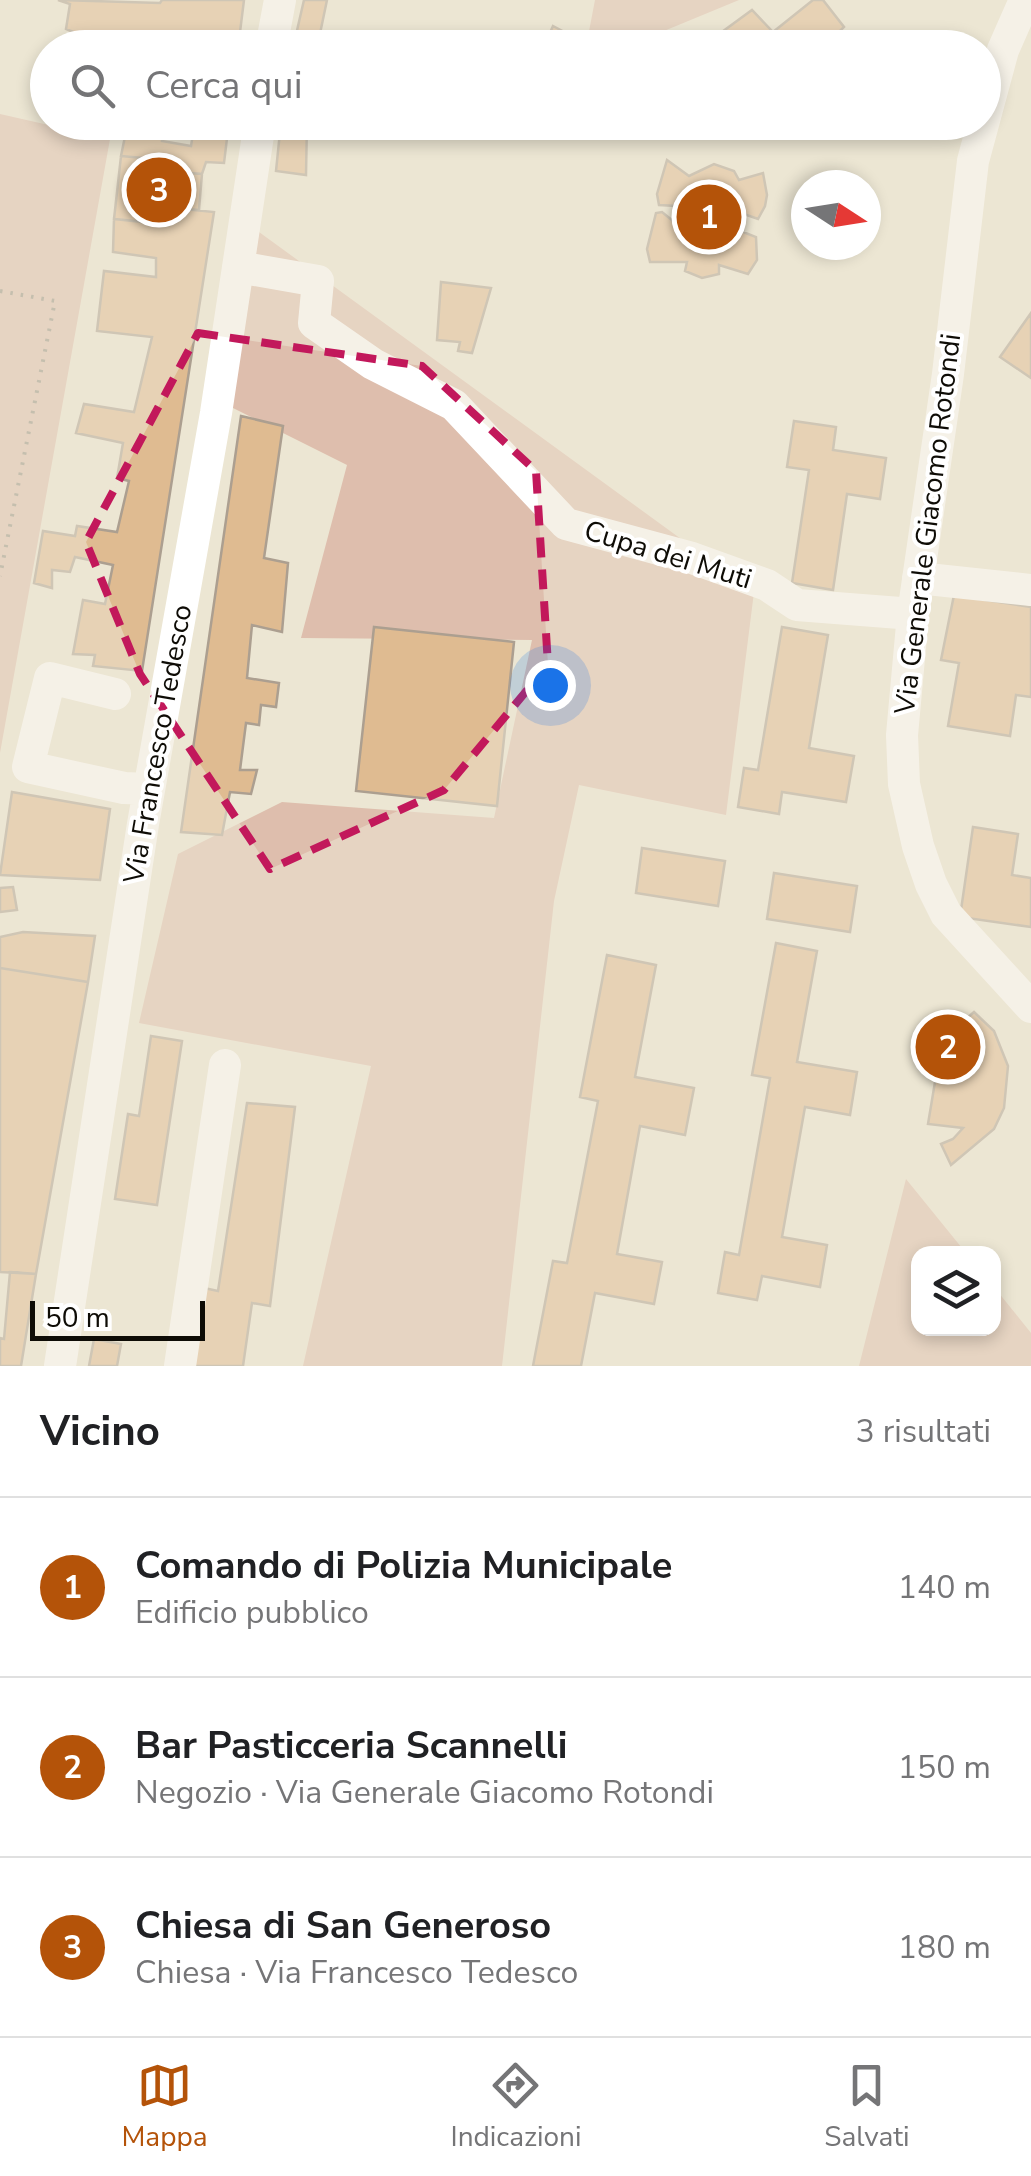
<!DOCTYPE html>
<html lang="it">
<head>
<meta charset="utf-8">
<style>
  body { margin:0; font-family:"Nunito Sans",sans-serif; background:#f6f6f6; color:#202124 }
  .controls { position:absolute; right:30px; bottom:30px; display:grid; overflow:hidden; border-radius:20px; box-shadow:0 5px 15px #0003 }
  .controls button { width:90px; height:90px; display:grid; place-items:center; padding:0; border:0; border-bottom:2px solid #e0e0e0; background:#fff; color:#202124; font:50px sans-serif }
  .compass { position:absolute; left:791px; top:170px; width:90px; height:90px; border-radius:50%; background:#fff; box-shadow:0 5px 15px #0003; rotate:102deg }
  .scale { position:absolute; left:30px; bottom:25px; width:175px; box-sizing:border-box; padding-left:10px; border:5px solid #0e0c06; border-top:0; font-size:28px; line-height:35px; white-space:nowrap; color:#0e0c06; -webkit-text-stroke:8px #fff; paint-order:stroke }
  .you { position:absolute; left:550px; top:685px; width:35px; height:35px; margin:-25px; border:8px solid #fff; border-radius:50%; background:#1a73e8; box-shadow:0 0 0 15px #1a73e833 }
  .badge { display:grid; place-items:center; width:65px; height:65px; border-radius:50%; background:#b45309; color:#fff; font-size:32px; font-weight:700 }
  .pin { position:absolute; translate:-50% -50%; border:5px solid #fff; box-shadow:0 2px 10px #0006 }
  .list { margin:0; padding:0; list-style:none }
  h2 { display:flex; justify-content:space-between; align-items:center; height:130px; margin:0; padding:0 40px; font-size:42px }
  h2 small { font-size:32px; font-weight:400; color:#757577 }
  .list li { display:grid; grid-template-columns:65px 1fr auto; gap:30px; align-items:center; box-sizing:border-box; height:180px; padding:0 40px; border-top:2px solid #e0e0e0 }
  .list b { display:block; font-size:38px; white-space:nowrap }
  .list p { margin:0; font-size:32px; white-space:nowrap; color:#757577 }
  .list em { font-size:32px; font-style:normal; color:#757577 }
  .icon { flex:none; width:55px; height:55px; fill:none; stroke:currentColor; stroke-width:2; stroke-linecap:round; stroke-linejoin:round }
  .map { position:relative; flex:none; width:1031px; height:1366px; overflow:hidden }
  .search { position:absolute; background:#fff; box-shadow:0 5px 15px #0003; left:30px; right:30px; top:30px; height:110px; display:flex; align-items:center; gap:25px; box-sizing:border-box; padding:0 35px; border-radius:55px; color:#757577; font-size:38px }
  .sheet { height:670px; background:#fff }
  nav { display:flex; justify-content:space-around; align-items:center; box-sizing:border-box; height:140px; border-top:2px solid #e0e0e0; background:#fff; font-size:28px; color:#757577 }
  nav a { display:grid; justify-items:center; gap:5px }
  nav .on { color:#b45309 }
  .map>svg:first-child { display:block }
  .green { fill:#debead }
  .building { fill:#dfbb91; stroke:#ac9f90; stroke-width:2.5 }
  .lines { fill:none; stroke-linecap:round; stroke-linejoin:round }
  .path { stroke:#949082; stroke-width:4; stroke-dasharray:2.5 8; stroke-linecap:butt }
  .minor { stroke:#fff; stroke-width:32 }
  .marked { fill:none; stroke:#c2185b; stroke-width:8; stroke-dasharray:20 12; stroke-linejoin:round }
  .labels { text-anchor:middle; dominant-baseline:central; stroke-width:8; stroke-linejoin:round; paint-order:stroke }
  .street-label { font-size:28px; fill:#0e0c06; stroke:#fff }
</style>
</head>
<body>
<div class="map">
<svg width="1031" height="1366" viewBox="0 0 1031 1366">
  <rect width="100%" height="100%" fill="#ece6d3"/>
  <!-- green -->
  <path class="green" d="M595 0H739L647 38 586 47Z
    M0 114 110 139 0 753Z
    M259 232 754 592 726 815 579 785 554 901 502 1366H303L371 1066 139 1023 178 854 282 802 494 818 532 640 301 638 347 465 231 407Z
    M906 1179 966 1253 918 1254V1328H994V1287L1031 1333V1366H859Z"/>
  <!-- building -->
  <path class="building" d="M58 0 160 3 162 0H244L238 48H111L66 29 70 4Z
    M304 0H327L317 48H293Z
    M813 0H823L844 27 829 42 833 48H700L752 10 773 32Z
    M553 26 570 35 564 48H543Z
    M128 122H164L162 141 191 146 195 122H229L224 163 206 162 202 174 164 171 165 160 121 156Z
    M281 122H307L306 175 276 171Z
    M121 156 165 160 164 171 202 174 199 210 164 207 163 224 114 219Z
    M667 160 689 176 714 164 734 171 739 180 763 173 767 195 765 206 758 219 744 214 743 232 756 237 757 260 748 274 719 265V274L702 278 685 271 687 262H650L647 249 656 213 662 212 673 221 677 206 659 205 657 194Z
    M164 207 214 212 142 671 93 666 95 655 73 654 83 600 105 604 113 565 75 557 70 572 52 570V588L34 583 43 531 75 536 77 526 117 532 129 481 117 478 123 443 76 433 84 404 134 412 152 337 97 331 104 271 156 277V258L113 252 114 219 163 224Z
    M441 282 491 288 472 353 458 351 460 342 437 340Z
    M1031 313V378L1000 357Z
    M241 416 283 426 264 558 288 563 282 632 252 625 247 678 279 683 276 707 261 705 259 725 246 723 240 770H257L251 794 230 792 222 835 181 832Z
    M794 421 836 427 833 450 886 458 880 499 847 494 833 590 792 583 809 470 787 467Z
    M954 595 1031 607V697L1016 695 1010 736 948 726 959 663 941 660Z
    M374 627 514 642 497 806 356 791Z
    M782 627 828 635 809 748 854 756 846 802 782 792 779 814 738 807 744 768 758 770Z
    M12 792 110 809 100 880 0 875Z
    M973 827 1018 834 1012 875 1031 878V927L960 917Z
    M642 848 725 861 718 906 636 893Z
    M774 873 857 886 850 932 767 919Z
    M13 887 17 910 0 912V888Z
    M23 932 95 936 88 982 0 968V937Z
    M776 943 817 951 797 1062 857 1072 850 1115 805 1107 782 1237 827 1245 820 1287 762 1276 757 1300 718 1293 725 1252 739 1255 770 1078 752 1075Z
    M607 955 656 965 635 1077 694 1088 685 1135 640 1126 617 1254 662 1262 654 1304 595 1293 581 1366H533L553 1261 567 1263 598 1101 580 1097Z
    M0 968 88 982 36 1274 0 1272Z
    M974 1012 994 1031 1008 1066 1004 1108 994 1129 951 1165 941 1144 953 1139 963 1128 928 1124 942 1040Z
    M151 1036 182 1041 157 1205 115 1199 128 1114 139 1116Z
    M247 1103 295 1107 270 1306 252 1303 243 1366H192L204 1288 218 1291Z
    M10 1272 36 1274 21 1366H0V1338L4 1339Z
    M94 1339 121 1344 117 1366H89Z"/>
  <g class="lines">
    <!-- path -->
    <path class="path" d="M0 291 55 301 0 576"/>
    <!-- minor -->
    <path class="minor" d="M1025 0 1003 50 973 161 948 374 913 614 902 735 904 784 918 846 931 884 946 914 1031 1007
      M271 48 280 0
      M238 267 318 281 314 323 373 364 454 405 566 524 692 558 767 585 797 605 913 614
      M918 578 1031 590
      M115 694 50 678 28 767 124 788 149 789
      M60 1366 143 824 216 413 260 122
      M180 1366 225 1065"/>
  </g>
  <!-- marked area -->
  <path d="M0 0H1031V1366H0ZM198 333 422 366 536 471 548 665 444 790 270 869 140 674 86 542Z" fill="#ece6d3" fill-opacity=".55" fill-rule="evenodd"/>
  <path class="marked" d="M198 333 422 366 536 471 548 665 444 790 270 869 140 674 86 542Z"/>
  <g class="labels">
    <!-- street labels -->
    <g class="street-label">
      <text transform="translate(928 524) rotate(-83)">Via Generale Giacomo Rotondi</text>
      <text transform="translate(668 555) rotate(17)">Cupa dei Muti</text>
      <text transform="translate(158 744) rotate(-80)">Via Francesco Tedesco</text>
    </g>
  </g>
</svg>
<div class="controls">
<button><svg class="icon" aria-label="layers" viewBox="0 0 24 24"><path d="M12 4l9 5-9 5-9-5zM3 14l9 5 9-5"/></svg></button>
</div>
<svg class="compass" viewBox="-18 -18 36 36"><path d="M0-13l5 13h-10z" fill="#e53935"/><path d="M0 13l5-13h-10z" fill="#757577"/></svg>
<div class="scale">50 m</div>
<div class="you"></div>
<div class="pin badge" style="left:709px;top:217px">1</div>
<div class="pin badge" style="left:948px;top:1047px">2</div>
<div class="pin badge" style="left:159px;top:190px">3</div>
<div class="search"><svg class="icon" aria-label="search" viewBox="0 0 24 24"><circle cx="10" cy="10" r="6"/><path d="M15 15l6 6"/></svg>Cerca qui</div>
</div>
<section class="sheet">
<h2>Vicino<small>3 risultati</small></h2>
<ul class="list">
<li><span class="badge">1</span><div><b>Comando di Polizia Municipale</b><p>Edificio pubblico</p></div><em>140 m</em></li>
<li><span class="badge">2</span><div><b>Bar Pasticceria Scannelli</b><p>Negozio · Via Generale Giacomo Rotondi</p></div><em>150 m</em></li>
<li><span class="badge">3</span><div><b>Chiesa di San Generoso</b><p>Chiesa · Via Francesco Tedesco</p></div><em>180 m</em></li>
</ul>
</section>
<nav>
<a class="on"><svg class="icon" aria-label="map" viewBox="0 0 24 24"><path d="M3 6l6-2 6 2 6-2v14l-6 2-6-2-6 2zM9 4v14M15 6v14"/></svg>Mappa</a>
<a><svg class="icon" aria-label="directions" viewBox="0 0 24 24"><path d="M12 3l9 9-9 9-9-9zM9 14v-3h6M13 9l2 2-2 2"/></svg>Indicazioni</a>
<a><svg class="icon" aria-label="saved" viewBox="0 0 24 24"><path d="M7 4h10v16l-5-4-5 4z"/></svg>Salvati</a>
</nav>
</body>
</html>
